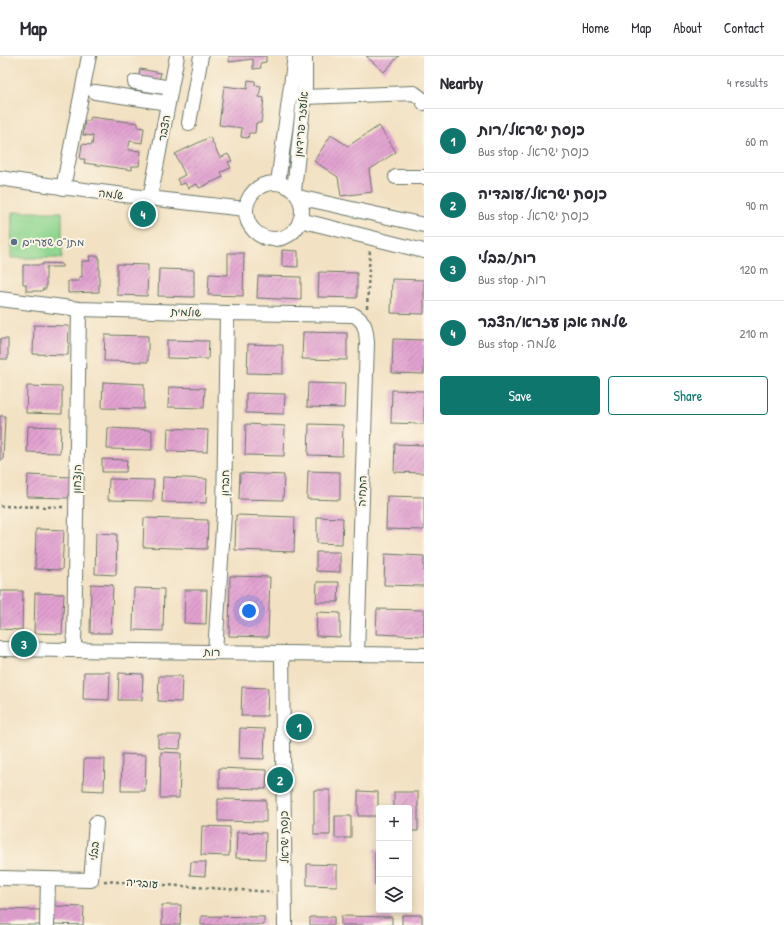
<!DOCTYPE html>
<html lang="en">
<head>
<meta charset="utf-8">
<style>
  body { margin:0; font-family:"Patrick Hand","Playpen Sans Hebrew",sans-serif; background:#f2f2f3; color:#2b2b33 }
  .controls { position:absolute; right:12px; bottom:12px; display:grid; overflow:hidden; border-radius:4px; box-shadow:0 2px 10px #0003 }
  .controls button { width:36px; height:36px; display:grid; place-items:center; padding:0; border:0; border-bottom:1px solid #e1e1e2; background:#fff; color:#2b2b33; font:20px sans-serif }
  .you { position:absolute; left:249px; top:555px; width:14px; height:14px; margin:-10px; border:3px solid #fff; border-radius:50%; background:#1a73e8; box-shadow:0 0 0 6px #1a73e833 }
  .badge { display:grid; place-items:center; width:26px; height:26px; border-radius:50%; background:#0f766e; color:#fff; font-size:13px; font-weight:700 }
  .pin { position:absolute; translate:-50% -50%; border:2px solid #fff; box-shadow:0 1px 4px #0006 }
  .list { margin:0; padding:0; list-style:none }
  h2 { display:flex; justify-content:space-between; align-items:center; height:52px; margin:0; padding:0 16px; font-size:17px }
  h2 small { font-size:13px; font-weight:400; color:#7c7c81 }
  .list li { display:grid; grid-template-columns:26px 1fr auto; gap:12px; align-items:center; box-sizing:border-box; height:64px; padding:0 16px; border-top:1px solid #e1e1e2 }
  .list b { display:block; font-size:15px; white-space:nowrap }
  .list p { margin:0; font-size:13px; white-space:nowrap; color:#7c7c81 }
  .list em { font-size:13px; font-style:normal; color:#7c7c81 }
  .actions { display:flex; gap:8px; padding:12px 16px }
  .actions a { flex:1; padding:9px 0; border:1px solid #0f766e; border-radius:4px; text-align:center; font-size:14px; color:#0f766e }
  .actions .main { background:#0f766e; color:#fff }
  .icon { flex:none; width:22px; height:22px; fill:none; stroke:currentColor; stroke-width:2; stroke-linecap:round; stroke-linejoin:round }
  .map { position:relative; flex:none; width:424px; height:869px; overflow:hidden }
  header { display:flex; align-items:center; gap:24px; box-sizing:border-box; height:56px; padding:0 20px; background:#fff; border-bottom:1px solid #e1e1e2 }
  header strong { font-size:19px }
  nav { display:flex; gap:22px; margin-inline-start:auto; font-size:14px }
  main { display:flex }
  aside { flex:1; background:#fff }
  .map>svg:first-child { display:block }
  .pitch { fill:#90d690; stroke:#588a62 }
  .building { fill:url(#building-hatch) }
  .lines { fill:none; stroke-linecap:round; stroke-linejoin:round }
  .minor-casing { stroke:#697666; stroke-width:16 }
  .path { stroke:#697666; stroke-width:2.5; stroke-dasharray:3 3; stroke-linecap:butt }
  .minor { stroke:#fff; stroke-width:14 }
  .service-dot { fill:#5c6f8a; stroke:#fcf5e5; stroke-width:1.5 }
  .labels { text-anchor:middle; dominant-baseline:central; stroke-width:4; stroke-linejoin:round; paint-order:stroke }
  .street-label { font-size:11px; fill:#1f3d34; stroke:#fcf5e5 }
  .service-label { font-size:11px; fill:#4e5e75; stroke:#fcf5e5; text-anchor:start }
</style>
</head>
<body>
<header>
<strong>Map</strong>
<nav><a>Home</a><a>Map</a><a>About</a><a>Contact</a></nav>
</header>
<main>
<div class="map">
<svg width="424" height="869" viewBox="0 0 424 869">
  <defs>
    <pattern id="building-hatch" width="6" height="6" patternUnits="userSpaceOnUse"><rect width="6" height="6" fill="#e2a1d1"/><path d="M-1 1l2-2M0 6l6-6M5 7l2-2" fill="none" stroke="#b784aa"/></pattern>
  </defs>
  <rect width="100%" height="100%" fill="#fcf5e5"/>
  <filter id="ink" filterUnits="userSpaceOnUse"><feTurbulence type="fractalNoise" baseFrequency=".025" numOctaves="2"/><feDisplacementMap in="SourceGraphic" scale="8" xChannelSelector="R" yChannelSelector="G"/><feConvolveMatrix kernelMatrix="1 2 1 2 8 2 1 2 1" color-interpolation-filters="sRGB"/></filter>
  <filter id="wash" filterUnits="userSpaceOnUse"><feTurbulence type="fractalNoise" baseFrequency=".012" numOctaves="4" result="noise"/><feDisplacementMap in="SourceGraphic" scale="16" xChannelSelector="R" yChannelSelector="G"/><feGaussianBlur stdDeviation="0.9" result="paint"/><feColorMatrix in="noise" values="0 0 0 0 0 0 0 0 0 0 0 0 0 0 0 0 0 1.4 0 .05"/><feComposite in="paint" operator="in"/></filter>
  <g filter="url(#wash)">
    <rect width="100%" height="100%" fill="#f2e1c2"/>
    <!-- pitch -->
    <path class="pitch" d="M12 156H62V202H11Z"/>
    <g id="blocks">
      <!-- building -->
      <path class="building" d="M229 0H266V6L260 7 261 12 253 13V3L229 6Z
        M366 0H399L384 16Z
        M140 13 161 17 159 24 139 21Z
        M248 24 255 25V29L261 30 259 41 264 42 261 67H256L255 77H249L248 82 241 81 242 72 219 69 224 30 247 33Z
        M90 61 138 67V71L144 72 142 87 130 85 128 94 141 95 139 110H132V114L84 107 85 103H80L82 88 92 89 93 80 83 79 85 64 90 65Z
        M379 70 396 96 369 114 372 136 341 140 338 121 314 105 331 79 348 90Z
        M210 81 220 102 228 98 232 105 228 106 231 112 221 116 223 121 199 132 197 128 188 132 185 127 180 129 177 123 185 119 175 98Z
        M282 194 298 195V211L282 210Z
        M228 197H244L243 240 208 239 209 218 228 219Z
        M89 200H99V236L68 237V225H79V221H82V205H90Z
        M43 207 62 208V211H46V233H43L42 235H26V228H23V209H43Z
        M117 208 148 209 147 240 117 239Z
        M159 213 194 214V241L158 240Z
        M319 216 357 217V242L318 241Z
        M258 220 301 221V244L257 242Z
        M392 223 424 224V258L391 257Z
        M34 269 69 270 68 299 33 298Z
        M303 276 347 277V304L302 303Z
        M105 279 148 280V306L104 305Z
        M0 283H8V303H0Z
        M393 283 424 284V318L392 317Z
        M167 284 209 285 208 303 167 302Z
        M248 288 283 289V318L247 317Z
        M103 326 144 328V353L102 352Z
        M308 327 345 328 344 352 307 351Z
        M27 330 62 331V358L26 357Z
        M169 331 205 332 204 352 168 351Z
        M392 334 424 335V368L391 367Z
        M246 337 285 338 284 358 246 357Z
        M0 360H5L3 404H0Z
        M246 368 285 370 284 400 245 399Z
        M309 368 343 369 342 400 308 399Z
        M28 370 61 371 60 397 27 396Z
        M108 372 152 374V394L107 393Z
        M168 372 208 374 207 396 167 395Z
        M395 388 424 389V417L394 416Z
        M102 403 127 404 126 416H102Z
        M308 415 340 416V444L307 443Z
        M240 417 284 419 283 444 239 443Z
        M28 419 71 421 70 442 27 441Z
        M163 421 207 423 206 447 162 446Z
        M109 423 154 424 153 445 108 444Z
        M387 440 424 441V474L386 473Z
        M236 459 295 461 294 496 235 494Z
        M317 461 343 462 342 488 317 487Z
        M144 462 208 464 207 493 143 491Z
        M36 473 64 474 62 514 35 513Z
        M96 477 117 478 116 519 95 518Z
        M316 496H340V516L316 515Z
        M385 498 424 500V530L384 529Z
        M230 520 270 521 268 581 229 580Z
        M317 526H339L338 546H316Z
        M91 528 113 529 111 577H90Z
        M134 532 164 533 163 575 133 574Z
        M185 534H207L206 568 184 567Z
        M0 535H23L22 574 0 573Z
        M35 537 64 538 62 578 34 577Z
        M377 553 424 554V580L376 578Z
        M317 556 340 557V581L316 580Z
        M84 616H110L109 644 83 643Z
        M119 617 143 618 142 644H118Z
        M159 620H182L181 646 158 645Z
        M242 631 268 632 267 660H241Z
        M240 672 265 673 264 703 239 702Z
        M158 679H181L180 693 158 692Z
        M161 696 181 697 179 742H160Z
        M122 698 146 699 145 735H121Z
        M84 703H105L104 735 83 734Z
        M219 712 267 714 266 733 219 732Z
        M314 734H330V779H314Z
        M358 735 378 736V760H358Z
        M394 736H418V775H409V752H394Z
        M218 743 266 744V766L218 765Z
        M335 760H351V782H335Z
        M202 770 230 771 229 800 201 799Z
        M237 776 266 777 265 803 236 802Z
        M375 793H379V830H375Z
        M191 806H206L205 820 190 819Z
        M307 808 337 809V830L307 829Z
        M162 849H181L180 869H162Z
        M54 850 84 851 83 869 54 868Z
        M0 853 40 854V869H0Z
        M402 859H422V869H402Z
        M201 860 264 861V869H201Z
        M341 860 392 861V869H341Z
        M310 861H334V869H310Z"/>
    </g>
  </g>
  <g filter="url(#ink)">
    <use href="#blocks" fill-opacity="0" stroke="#697666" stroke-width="1"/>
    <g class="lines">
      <!-- minor casing -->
      <g class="minor-casing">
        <path id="minor" d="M135 26 171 32
          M95 36 168 47
          M303 41 414 37 422 43 424 47
          M189 67 201 0
          M396 121H424
          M0 122C82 135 163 144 246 153
          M278 127 294 7 295 0
          M246 155a28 28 0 1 1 56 0a28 28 0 1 1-56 0Z
          M63 132 89 0
          M294 135 305 31V0
          M298 141 424 169
          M150 143 177 0
          M300 164 424 195
          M0 243 79 253 227 257 354 259C366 266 366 274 367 287L357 598
          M0 593 424 599
          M74 594 79 253
          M215 596 224 457 227 257
          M282 597 285 869
          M0 822 91 824 96 767
          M47 869 48 823"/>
      </g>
      <!-- path -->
      <path class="path" d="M367 252 370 193
        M0 450 63 451
        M104 825 272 836"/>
      <!-- minor -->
      <use href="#minor" class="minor"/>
    </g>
  </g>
  <!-- markers -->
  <circle class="service-dot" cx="14" cy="186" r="4"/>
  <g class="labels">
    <!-- street labels -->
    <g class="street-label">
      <text transform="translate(301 68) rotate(-85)">אלעזר פרידמן</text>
      <text transform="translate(164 72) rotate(-79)">הצבר</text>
      <text transform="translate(111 138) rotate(7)">שלמה</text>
      <text transform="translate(186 256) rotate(2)">שולמית</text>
      <text transform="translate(77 423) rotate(-89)">הנצחון</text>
      <text transform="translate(225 427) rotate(-89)">חברון</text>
      <text transform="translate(362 435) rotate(-88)">התחיה</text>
      <text transform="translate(212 596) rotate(1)">רות</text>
      <text transform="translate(284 781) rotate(-91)">כנסת ישראל</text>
      <text transform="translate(94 795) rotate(-85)">בבלי</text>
      <text transform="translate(142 827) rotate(4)">עובדיה</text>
    </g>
    <!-- service labels -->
    <g class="service-label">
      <text x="22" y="186">מתנ"ס שעריים</text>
    </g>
  </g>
</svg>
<div class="controls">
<button>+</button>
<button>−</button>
<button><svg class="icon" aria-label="layers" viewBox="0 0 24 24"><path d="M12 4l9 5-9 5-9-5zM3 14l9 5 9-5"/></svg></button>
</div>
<div class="you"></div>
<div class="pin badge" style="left:299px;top:671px">1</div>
<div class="pin badge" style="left:280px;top:724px">2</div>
<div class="pin badge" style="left:24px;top:588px">3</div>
<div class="pin badge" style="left:143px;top:158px">4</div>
</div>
<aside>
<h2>Nearby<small>4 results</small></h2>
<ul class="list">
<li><span class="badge">1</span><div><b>כנסת ישראל/רות</b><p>Bus stop · כנסת ישראל</p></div><em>60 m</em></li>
<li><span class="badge">2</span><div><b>כנסת ישראל/עובדיה</b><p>Bus stop · כנסת ישראל</p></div><em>90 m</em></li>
<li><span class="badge">3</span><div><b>רות/בבלי</b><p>Bus stop · רות</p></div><em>120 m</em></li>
<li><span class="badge">4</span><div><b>שלמה אבן עזרא/הצבר</b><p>Bus stop · שלמה</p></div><em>210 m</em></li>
</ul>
<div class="actions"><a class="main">Save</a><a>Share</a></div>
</aside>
</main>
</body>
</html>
